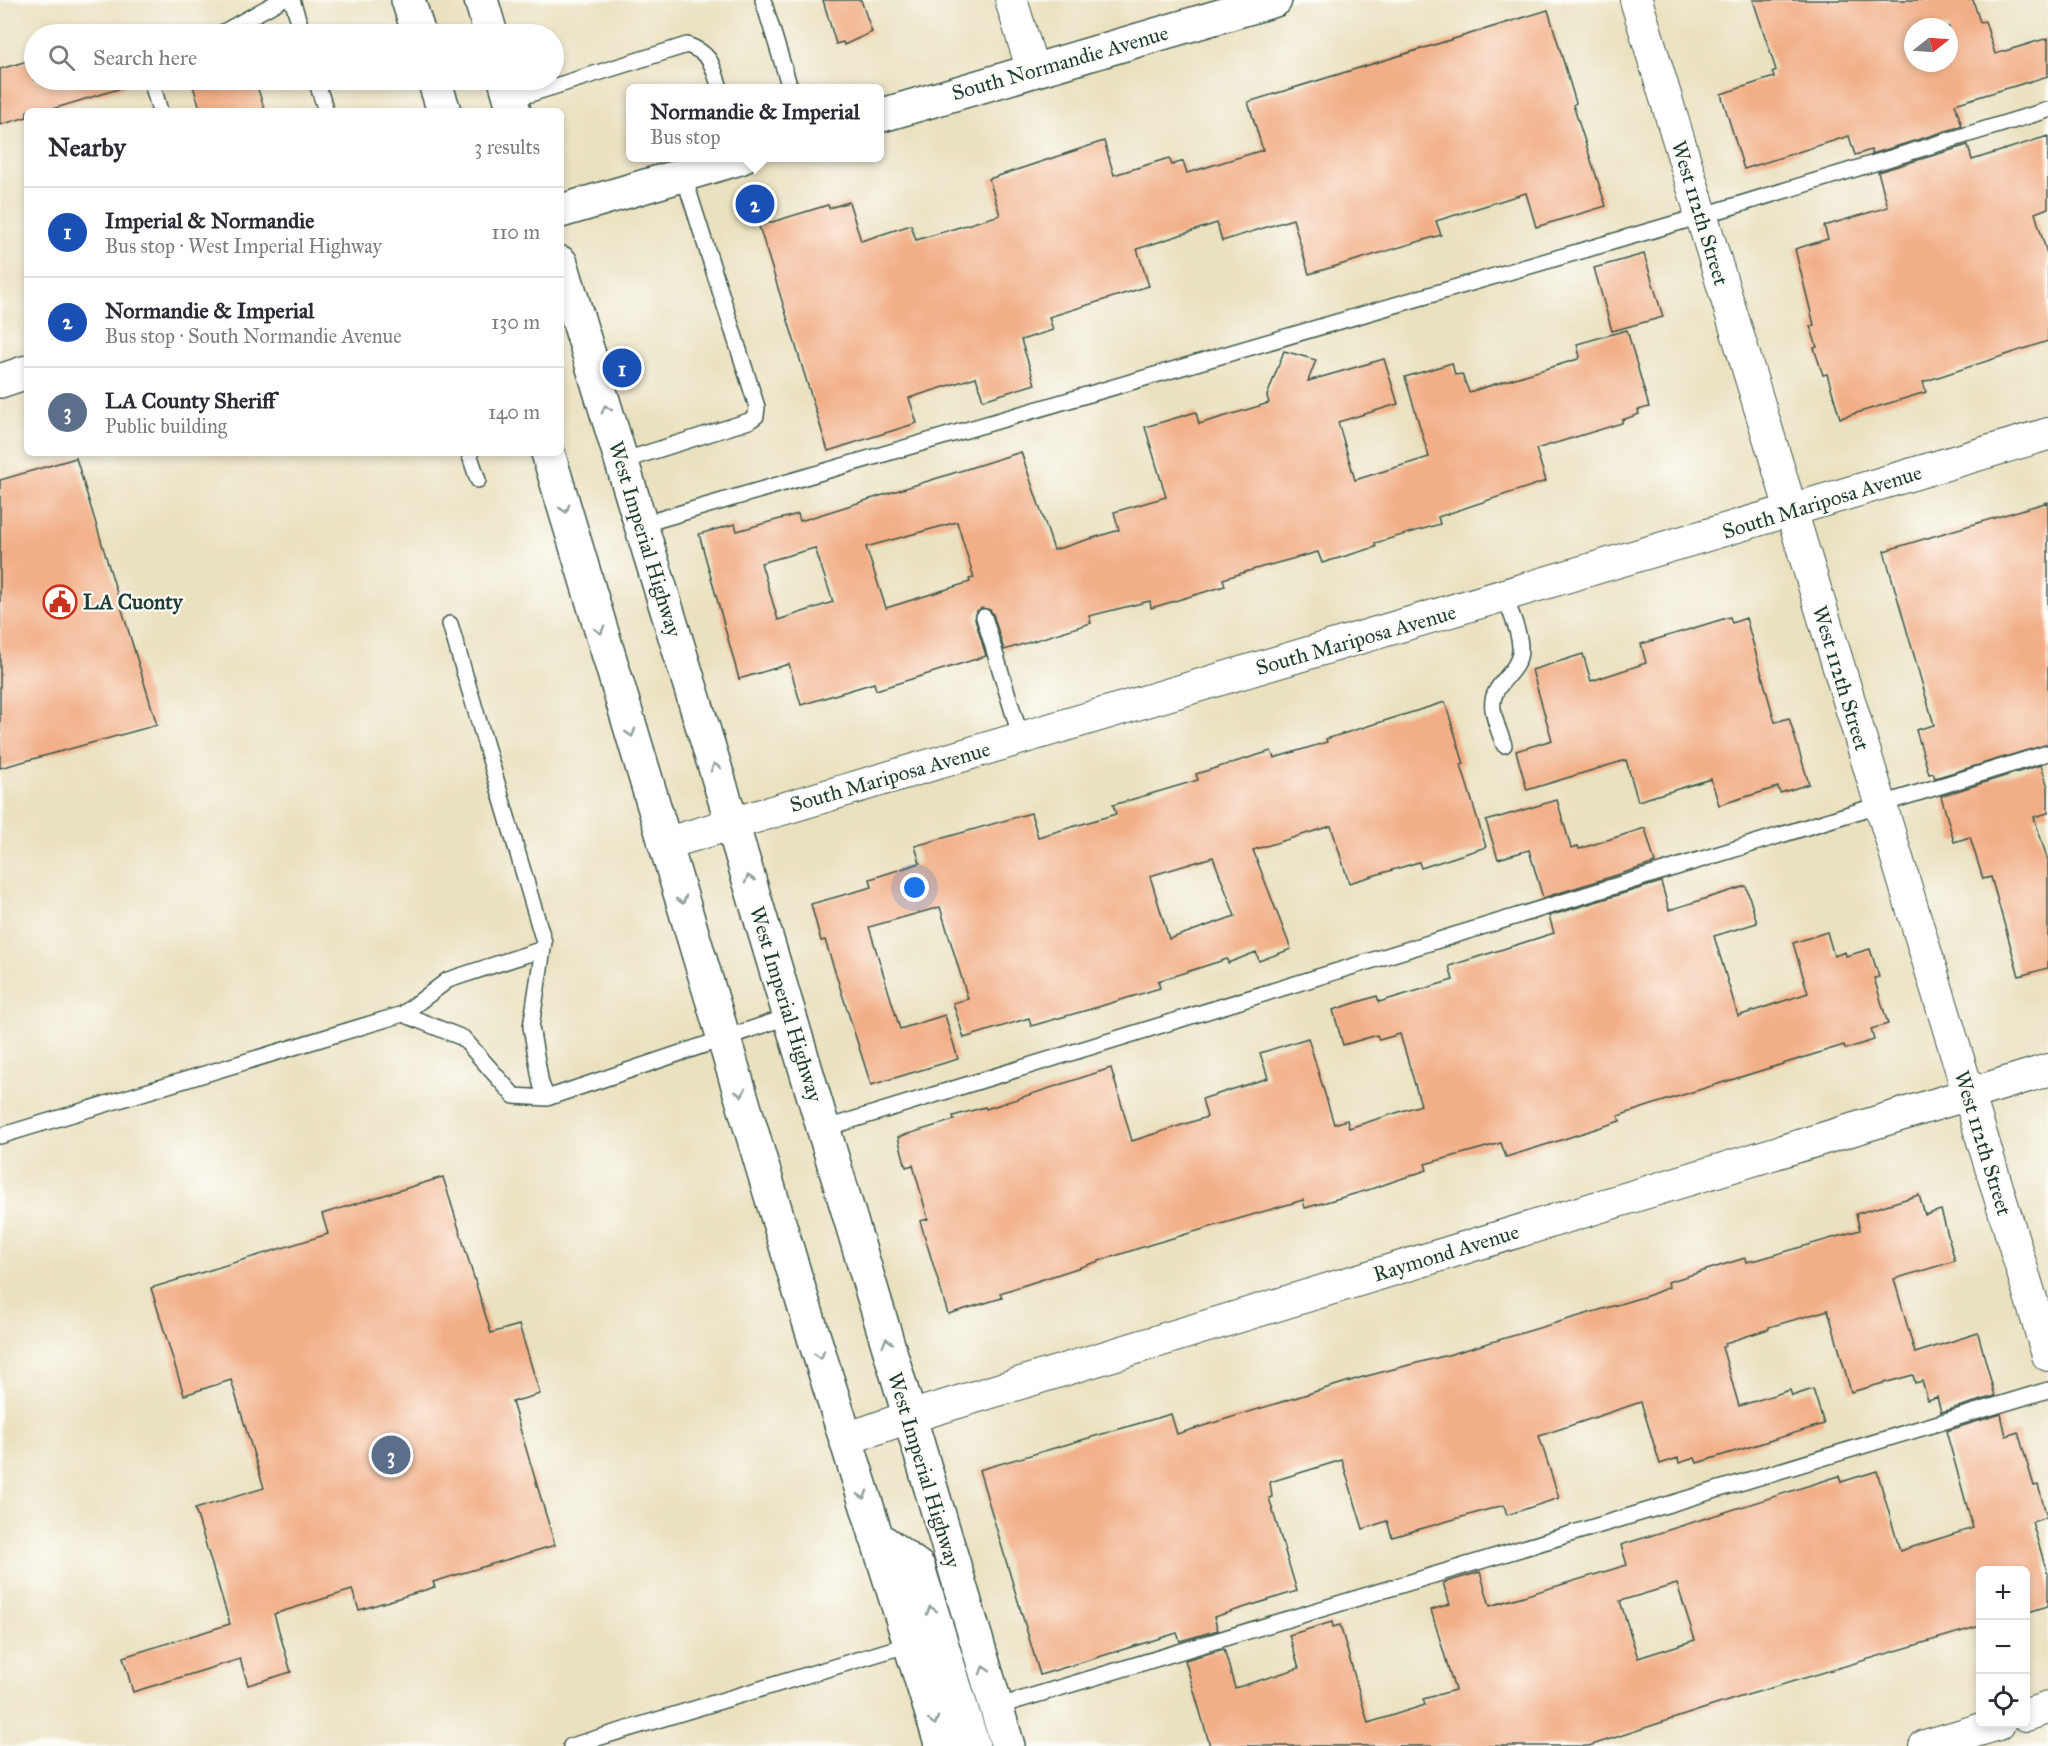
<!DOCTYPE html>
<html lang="en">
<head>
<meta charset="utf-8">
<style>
  body { margin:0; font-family:"IM FELL Great Primer",serif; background:#f7f7f7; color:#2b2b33 }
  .controls { position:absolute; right:18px; bottom:18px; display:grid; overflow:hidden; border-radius:9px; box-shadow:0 3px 9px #0003 }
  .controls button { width:54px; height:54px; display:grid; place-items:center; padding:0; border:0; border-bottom:2px solid #e1e1e2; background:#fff; color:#2b2b33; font:30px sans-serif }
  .compass { position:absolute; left:1904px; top:18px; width:54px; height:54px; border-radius:50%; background:#fff; box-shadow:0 3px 9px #0003; rotate:73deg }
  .you { position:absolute; left:915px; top:888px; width:21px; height:21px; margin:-15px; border:4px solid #fff; border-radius:50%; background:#1a73e8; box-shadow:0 0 0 9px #1a73e833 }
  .badge { display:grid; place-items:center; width:39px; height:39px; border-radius:50%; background:#d93025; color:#fff; font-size:20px; font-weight:700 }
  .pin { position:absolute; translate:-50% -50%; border:3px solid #fff; box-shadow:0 2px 6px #0006 }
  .popup { position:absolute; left:626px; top:84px; width:258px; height:78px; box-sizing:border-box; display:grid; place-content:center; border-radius:9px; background:#fff; filter:drop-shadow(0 2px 4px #0005); font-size:20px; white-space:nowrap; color:#7c7c81 }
  .popup b { font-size:22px; color:#2b2b33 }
  .popup::after { content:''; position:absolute; left:50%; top:100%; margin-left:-12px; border:12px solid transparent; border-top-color:#fff }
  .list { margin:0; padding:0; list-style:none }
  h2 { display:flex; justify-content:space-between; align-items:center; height:78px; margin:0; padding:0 24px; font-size:26px }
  h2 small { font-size:20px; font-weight:400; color:#7c7c81 }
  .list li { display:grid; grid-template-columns:39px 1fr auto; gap:18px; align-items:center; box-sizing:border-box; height:90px; padding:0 24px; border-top:2px solid #e1e1e2 }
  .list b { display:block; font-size:22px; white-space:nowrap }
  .list p { margin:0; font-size:20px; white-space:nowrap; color:#7c7c81 }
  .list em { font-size:20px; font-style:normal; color:#7c7c81 }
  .icon { flex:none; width:33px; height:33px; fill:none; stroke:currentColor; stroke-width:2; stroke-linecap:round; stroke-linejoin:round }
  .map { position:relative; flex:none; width:2048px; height:1746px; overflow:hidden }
  .search { position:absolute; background:#fff; box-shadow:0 3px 9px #0003; left:24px; top:24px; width:540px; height:66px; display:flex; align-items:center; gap:15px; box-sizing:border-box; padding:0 21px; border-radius:33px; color:#7c7c81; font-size:22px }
  .panel { position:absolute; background:#fff; box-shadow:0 3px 9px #0003; left:24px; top:108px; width:540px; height:348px; border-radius:9px }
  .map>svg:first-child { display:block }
  .building { fill:#f2af87; fill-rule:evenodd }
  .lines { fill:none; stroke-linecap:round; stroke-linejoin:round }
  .service-casing { stroke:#3d5649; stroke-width:18 }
  .minor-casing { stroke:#3d5649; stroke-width:34 }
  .secondary-casing { stroke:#3d5649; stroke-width:36 }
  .primary-casing { stroke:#3d5649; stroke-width:36 }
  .service { stroke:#fff; stroke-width:15 }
  .minor { stroke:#fff; stroke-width:32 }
  .secondary { stroke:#fff; stroke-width:33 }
  .primary { stroke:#fff; stroke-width:33 }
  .oneway { stroke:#8f9e9a }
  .labels { text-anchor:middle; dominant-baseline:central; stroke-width:4.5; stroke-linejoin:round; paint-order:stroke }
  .street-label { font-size:21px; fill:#1f3d34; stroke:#fdfcf7 }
  .poi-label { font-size:21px; font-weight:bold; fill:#1f3d34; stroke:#fdfcf7; text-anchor:start }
</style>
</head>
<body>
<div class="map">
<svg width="2048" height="1746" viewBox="0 0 2048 1746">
  <rect width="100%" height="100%" fill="#fdfcf7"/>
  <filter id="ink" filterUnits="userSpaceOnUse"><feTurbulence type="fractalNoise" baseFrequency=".0167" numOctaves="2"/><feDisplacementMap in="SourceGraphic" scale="12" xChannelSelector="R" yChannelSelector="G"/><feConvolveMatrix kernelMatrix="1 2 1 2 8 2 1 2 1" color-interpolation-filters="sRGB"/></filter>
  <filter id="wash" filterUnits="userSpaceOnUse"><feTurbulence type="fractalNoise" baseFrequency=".008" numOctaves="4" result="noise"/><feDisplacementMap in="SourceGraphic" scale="24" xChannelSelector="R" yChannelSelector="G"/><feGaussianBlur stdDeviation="1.35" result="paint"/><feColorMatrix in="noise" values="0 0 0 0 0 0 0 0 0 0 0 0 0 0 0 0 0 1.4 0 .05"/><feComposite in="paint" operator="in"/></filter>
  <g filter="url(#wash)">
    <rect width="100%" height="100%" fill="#eae1c0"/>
    <g id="blocks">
      <!-- building -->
      <path class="building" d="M823 0H861L872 32 844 45 843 42 836 44Z
        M1753 0H1973L1980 22 1985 21 1995 54 2048 38V76L1955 104 1962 126 1872 154 1871 150 1855 155 1849 136 1744 169 1721 94 1774 77 1772 72 1776 70ZM1913 27H1949V63H1913Z
        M1548 10 1576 103 1573 105 1606 206 1536 227 1526 193 1436 221 1441 235 1309 274 1293 219 1222 241 1217 223 1137 249 1149 286 1049 317 1053 330 1021 340 1035 384 983 400 976 377 909 398 917 423 828 451 759 226 828 205 829 208 849 202 861 241 911 225 916 240 1000 215 989 179 1104 141 1114 175 1169 158 1172 165 1183 161 1187 173 1263 150 1248 102Z
        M34 59V80H124L125 87 46 111H27V117L0 125V69Z
        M191 80H255L265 111H201Z
        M2048 136V208L2035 213 2048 257V341L1923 382 1926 392 1840 418 1827 374 1823 375 1814 348 1817 347 1810 326 1814 325 1795 249 1828 239 1824 226 1888 207 1878 172 1968 145 1972 160Z
        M1644 254 1663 317 1612 331 1594 268Z
        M1627 330 1649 407 1638 410 1639 414 1622 420V423L1536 449 1546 481 1438 517 1440 524 1375 543 1376 547 1322 563 1318 552 1255 569 1223 579 1225 586 1151 608 1150 601 1089 616 1091 623 1004 650 993 614 990 610 982 608 977 611 975 619 986 656 876 690 874 683 801 705 789 664 739 679 699 534 735 524 737 531 798 514 800 521 1021 452 1054 550 1119 530 1114 512 1166 497 1145 427 1196 412 1199 424 1269 403 1267 396 1284 351 1316 360 1308 381 1384 359 1398 404 1338 422 1355 480 1429 457 1405 377 1452 363 1455 375 1462 374 1469 392 1578 359 1580 357 1577 344ZM957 522 974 578 969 579 970 582 886 608 866 547ZM815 548 833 602 778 620 761 563Z
        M76 458 157 725 0 768V480Z
        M2048 502V744L1935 778 1933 773 1929 774 1916 730 1934 725 1884 551Z
        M1730 617 1732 623 1746 618 1775 722 1789 718 1809 784 1780 793 1778 787 1719 805 1711 779 1638 801 1626 760 1527 790 1516 751 1552 740 1532 670 1583 654 1591 681 1646 663 1641 644Z
        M1445 702 1464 764 1461 765 1486 847 1421 868 1419 862 1349 883 1331 826 1253 850 1291 949 1259 961 1256 952 1228 963 1227 959 1158 981 1160 988 1098 1007 1031 1026 1029 1018 964 1038 953 1003 968 999 940 907 869 927 900 1029 945 1015 958 1059 871 1085 825 940 821 941 811 904 872 887 870 879 920 863 915 846 1031 813 1038 837 1116 814 1113 805 1198 780 1196 774 1271 751 1274 758 1327 742 1326 739ZM1213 857 1235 916 1169 939 1150 876Z
        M2041 765 2048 787V813L2034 817 2048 861V968L2019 976 1991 877 1983 879 1970 837 1954 842 1941 796Z
        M1557 800 1571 848 1578 846 1579 849 1645 828 1655 863 1543 898 1529 850 1498 859 1486 821Z
        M1661 882 1669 910 1746 886 1757 923 1714 936 1738 1016 1808 993 1793 943 1827 932 1834 956 1845 952 1846 956 1870 949 1879 977 1874 978 1888 1024 1871 1029 1874 1040 1845 1049 1844 1045 1676 1097 1618 1116 1620 1121 1558 1141 1506 1157 1501 1143 1425 1164 1427 1170 1368 1190 1305 1208 1303 1200 1149 1245 1000 1293 1002 1298 948 1314 920 1221 928 1219 913 1165 906 1167 898 1137 954 1120 953 1116 985 1107 986 1109 1111 1068 1132 1141 1207 1117 1202 1099 1268 1078 1260 1053 1308 1038 1334 1124 1347 1120 1349 1128 1421 1105 1400 1034 1379 1040 1377 1035 1343 1045 1333 1010 1377 996 1379 1002 1453 980 1449 966 1554 933 1549 916Z
        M443 1177 491 1333 519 1325 540 1394 512 1402 555 1545 433 1582 435 1587 359 1610 352 1590 274 1614 291 1672 248 1685 240 1659 133 1692 123 1657 230 1624 195 1509 264 1488 231 1380 184 1395 151 1288 328 1234 322 1214Z
        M1919 1195 1925 1215 1941 1210 1955 1261 1894 1279 1915 1353 1978 1333 1995 1396 1941 1412 1937 1397 1928 1400 1922 1381 1915 1383 1913 1375 1851 1392 1828 1310 1769 1327V1329L1725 1343 1726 1346 1722 1347 1739 1406 1790 1390 1792 1396 1813 1389 1824 1424 1697 1463 1695 1458 1679 1463 1678 1458 1660 1464 1641 1402 1539 1436 1559 1498 1507 1515 1504 1505 1392 1537 1387 1521 1363 1529 1342 1460 1270 1482 1272 1497 1269 1498 1297 1591 1214 1617 1218 1630 1180 1641 1177 1633 1040 1675 979 1470 1171 1414 1177 1434 1363 1377 1448 1355 1650 1295 1669 1287 1668 1282 1745 1258 1746 1262 1760 1259 1860 1230 1856 1214Z
        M2001 1414 2006 1436 2018 1432 2034 1486 2038 1485 2047 1517 2032 1522 2048 1575V1606L2025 1613V1570H1980V1626L1734 1699 1589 1746H1210L1185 1660 1224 1649 1235 1688 1299 1668 1289 1635 1332 1622 1333 1627 1340 1625 1368 1723 1425 1705 1423 1699 1455 1690 1431 1610 1450 1604 1443 1583 1480 1572 1490 1606 1627 1565 1621 1545 1839 1476 1841 1482 1877 1471 1900 1551 1973 1528 1946 1431ZM1677 1584 1695 1640 1638 1658 1620 1601Z"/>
    </g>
  </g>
  <g filter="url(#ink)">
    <use href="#blocks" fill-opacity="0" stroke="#3d5649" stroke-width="1.5"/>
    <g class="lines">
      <!-- service casing -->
      <g class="service-casing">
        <path id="service" d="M292 0 303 34
          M763 0 790 88
          M220 34 281 0
          M151 80 160 111
          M316 80 326 111
          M511 100 687 45C712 54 712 65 720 88
          M469 453 478 480
          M622 461 749 421 756 416 757 407 683 174
          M640 525 1701 216 2048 110
          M984 617 1021 738
          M450 624 544 942 531 1027 541 1084 547 1098
          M1504 745C1500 733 1494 721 1493 709 1489 684 1519 674 1520 651 1521 633 1510 613 1505 596
          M403 1014 448 980 543 949
          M823 1129 2048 753
          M0 1136 403 1014 463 1038 514 1096 547 1098 790 1016
          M996 1707 2048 1390
          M571 1746 910 1644"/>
      </g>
      <!-- minor casing -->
      <g class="minor-casing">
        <path id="minor" d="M1011 0 1033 71
          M1636 0 2048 1355
          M664 844 2048 434
          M846 1439 909 1417 2048 1070
          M2026 1715 2048 1708
          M1925 1746 1999 1724"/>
      </g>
      <!-- secondary casing -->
      <g class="secondary-casing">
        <path id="secondary" d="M879 116 1275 0
          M561 211 740 158
          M0 381 27 372"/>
      </g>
      <!-- primary casing -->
      <g class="primary-casing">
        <path id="primary" d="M408 0 419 34
          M481 0 491 34
          M434 80 444 111
          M505 80 514 111
          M561 263 732 823 1008 1746
          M548 453 802 1299 942 1746
          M876 1537 918 1567 973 1746"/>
      </g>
      <!-- service -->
      <use href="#service" class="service"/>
      <!-- minor -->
      <use href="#minor" class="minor"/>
      <!-- secondary -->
      <use href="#secondary" class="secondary"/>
      <!-- primary -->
      <use href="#primary" class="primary"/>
    </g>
    <!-- one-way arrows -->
    <defs><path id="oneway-chevron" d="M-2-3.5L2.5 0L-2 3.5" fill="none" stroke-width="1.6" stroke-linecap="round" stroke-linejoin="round" transform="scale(1.5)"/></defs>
    <g class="oneway">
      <use href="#oneway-chevron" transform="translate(606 409) rotate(-107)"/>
      <use href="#oneway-chevron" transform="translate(565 509) rotate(73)"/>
      <use href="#oneway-chevron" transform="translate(600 630) rotate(74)"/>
      <use href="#oneway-chevron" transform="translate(631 733) rotate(73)"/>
      <use href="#oneway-chevron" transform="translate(715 767) rotate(-107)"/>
      <use href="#oneway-chevron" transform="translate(749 879) rotate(-107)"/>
      <use href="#oneway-chevron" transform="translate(682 900) rotate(73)"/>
      <use href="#oneway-chevron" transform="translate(741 1093) rotate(73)"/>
      <use href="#oneway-chevron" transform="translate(887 1342) rotate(-106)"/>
      <use href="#oneway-chevron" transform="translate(820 1355) rotate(73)"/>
      <use href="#oneway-chevron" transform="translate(863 1495) rotate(73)"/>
      <use href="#oneway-chevron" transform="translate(931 1610) rotate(-107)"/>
      <use href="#oneway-chevron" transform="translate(984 1670) rotate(-107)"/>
      <use href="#oneway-chevron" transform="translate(934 1721) rotate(72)"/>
    </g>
  </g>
  <!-- icons -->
  <defs>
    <g id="civic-ring" transform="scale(1.725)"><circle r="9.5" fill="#fdfcf7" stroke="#c8321e" stroke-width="1.5"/><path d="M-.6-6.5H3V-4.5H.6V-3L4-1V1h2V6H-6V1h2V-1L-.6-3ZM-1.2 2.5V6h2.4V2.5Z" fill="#c8321e"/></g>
  </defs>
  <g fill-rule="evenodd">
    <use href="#civic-ring" x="60" y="602"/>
  </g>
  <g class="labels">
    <!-- street labels -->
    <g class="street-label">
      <text transform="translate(1060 63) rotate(-16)">South Normandie Avenue</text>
      <text transform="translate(1700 213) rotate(73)">West 112th Street</text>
      <text transform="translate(1822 502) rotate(-17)">South Mariposa Avenue</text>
      <text transform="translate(645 539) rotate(73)">West Imperial Highway</text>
      <text transform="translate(1356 640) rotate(-16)">South Mariposa Avenue</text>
      <text transform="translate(1841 678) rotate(73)">West 112th Street</text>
      <text transform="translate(890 777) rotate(-16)">South Mariposa Avenue</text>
      <text transform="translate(786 1004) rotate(73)">West Imperial Highway</text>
      <text transform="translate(1983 1143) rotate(73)">West 112th Street</text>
      <text transform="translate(1446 1253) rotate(-17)">Raymond Avenue</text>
      <text transform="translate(924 1470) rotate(73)">West Imperial Highway</text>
    </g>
    <!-- poi labels -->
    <g class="poi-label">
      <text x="83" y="602">LA Cuonty</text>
    </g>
  </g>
</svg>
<div class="controls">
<button>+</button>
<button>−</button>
<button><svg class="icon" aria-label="locate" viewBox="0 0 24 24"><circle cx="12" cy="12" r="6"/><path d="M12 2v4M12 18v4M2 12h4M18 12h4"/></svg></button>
</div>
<svg class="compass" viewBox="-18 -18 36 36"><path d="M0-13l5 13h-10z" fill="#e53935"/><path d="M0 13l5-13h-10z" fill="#7c7c81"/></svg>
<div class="you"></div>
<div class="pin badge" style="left:622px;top:368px;background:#1a4fb4">1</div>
<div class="pin badge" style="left:755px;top:204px;background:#1a4fb4">2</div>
<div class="popup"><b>Normandie &amp; Imperial</b>Bus stop</div>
<div class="pin badge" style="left:391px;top:1455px;background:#5c6f8a">3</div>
<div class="search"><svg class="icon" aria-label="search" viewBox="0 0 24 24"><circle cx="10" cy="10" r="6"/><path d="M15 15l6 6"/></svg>Search here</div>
<section class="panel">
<h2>Nearby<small>3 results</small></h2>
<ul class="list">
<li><span class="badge" style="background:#1a4fb4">1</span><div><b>Imperial &amp; Normandie</b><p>Bus stop · West Imperial Highway</p></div><em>110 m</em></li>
<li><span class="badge" style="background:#1a4fb4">2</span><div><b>Normandie &amp; Imperial</b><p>Bus stop · South Normandie Avenue</p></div><em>130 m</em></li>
<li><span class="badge" style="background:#5c6f8a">3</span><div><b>LA County Sheriff</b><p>Public building</p></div><em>140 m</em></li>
</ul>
</section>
</div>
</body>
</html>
